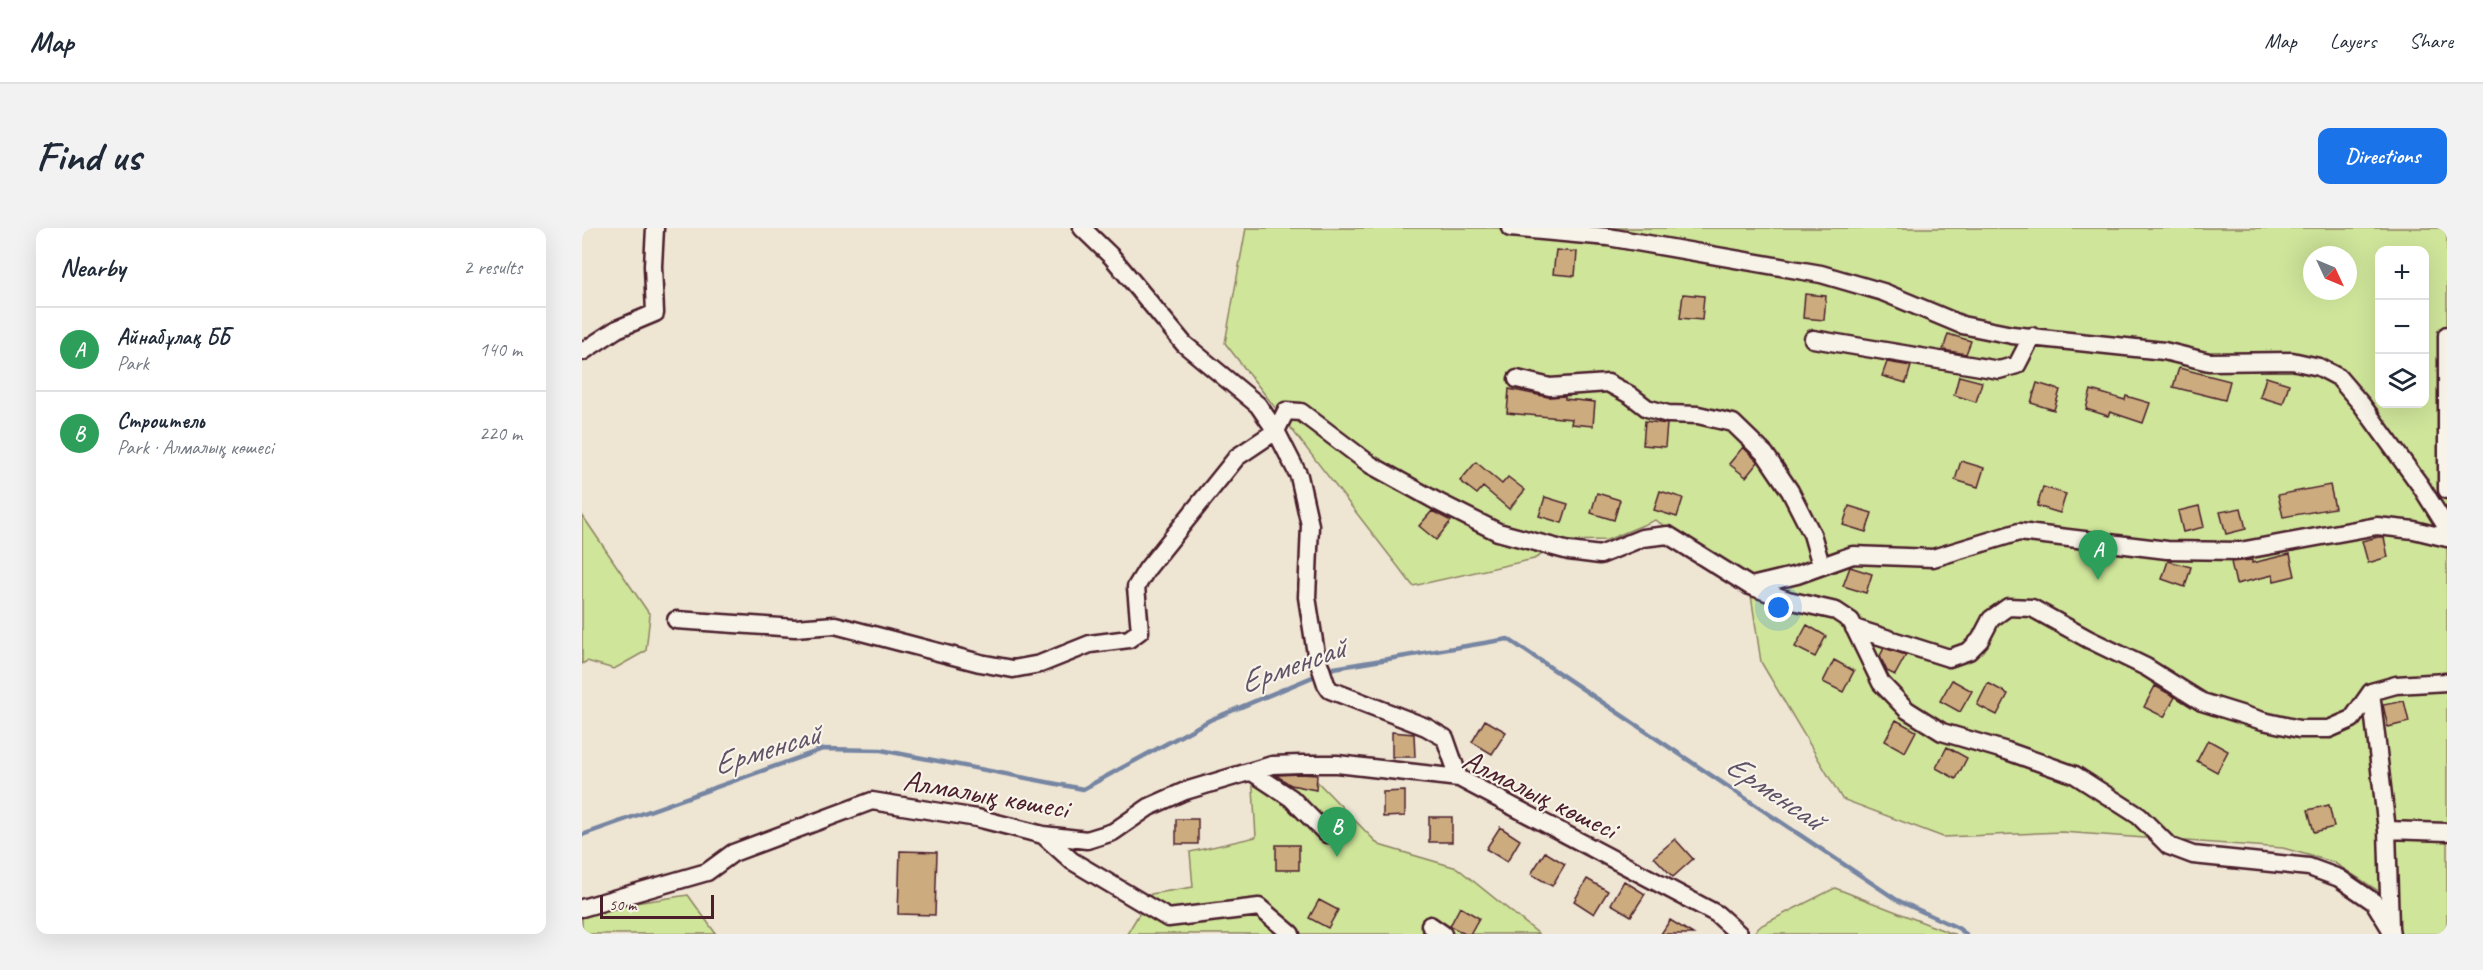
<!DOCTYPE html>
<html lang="en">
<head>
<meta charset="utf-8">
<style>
  body { margin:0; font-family:Caveat,sans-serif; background:#f2f2f3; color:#1f2937 }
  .controls { position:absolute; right:18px; top:18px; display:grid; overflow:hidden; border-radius:12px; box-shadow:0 6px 24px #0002 }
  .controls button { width:54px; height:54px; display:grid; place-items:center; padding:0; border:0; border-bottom:2px solid #e0e1e3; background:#fff; color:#1f2937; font:30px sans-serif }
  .compass { position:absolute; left:1721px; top:18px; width:54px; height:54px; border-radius:50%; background:#fff; box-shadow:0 6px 24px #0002; rotate:134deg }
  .scale { position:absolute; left:18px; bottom:15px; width:114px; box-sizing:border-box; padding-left:6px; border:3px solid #4a1f2b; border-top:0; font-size:16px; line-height:21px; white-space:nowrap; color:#4a1f2b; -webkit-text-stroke:4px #f7f3e8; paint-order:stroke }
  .you { position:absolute; left:1197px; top:380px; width:21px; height:21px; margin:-15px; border:4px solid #fff; border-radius:50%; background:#1a73e8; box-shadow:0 0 0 9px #1a73e833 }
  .badge { display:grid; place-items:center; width:39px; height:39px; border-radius:50%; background:#1a73e8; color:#fff; font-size:20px; font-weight:700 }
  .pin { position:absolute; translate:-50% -50px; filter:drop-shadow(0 2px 3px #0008) }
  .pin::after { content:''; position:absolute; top:32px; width:21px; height:18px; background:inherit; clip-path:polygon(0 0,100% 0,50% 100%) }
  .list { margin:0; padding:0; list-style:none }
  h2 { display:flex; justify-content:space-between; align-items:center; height:78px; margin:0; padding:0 24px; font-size:26px }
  h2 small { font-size:20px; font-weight:400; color:#747a83 }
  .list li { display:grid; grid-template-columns:39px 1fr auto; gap:18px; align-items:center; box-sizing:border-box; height:84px; padding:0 24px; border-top:2px solid #e0e1e3 }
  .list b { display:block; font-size:22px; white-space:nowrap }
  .list p { margin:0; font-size:20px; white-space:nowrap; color:#747a83 }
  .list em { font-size:20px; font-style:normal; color:#747a83 }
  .icon { flex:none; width:33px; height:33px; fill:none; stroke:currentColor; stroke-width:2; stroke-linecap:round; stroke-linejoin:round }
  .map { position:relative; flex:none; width:1865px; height:706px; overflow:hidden; border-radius:12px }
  header { display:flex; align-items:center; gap:36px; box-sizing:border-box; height:84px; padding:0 30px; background:#fff; border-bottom:2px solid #e0e1e3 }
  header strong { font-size:28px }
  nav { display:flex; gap:33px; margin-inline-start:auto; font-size:21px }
  .intro { display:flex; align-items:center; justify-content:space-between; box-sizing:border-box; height:144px; padding:0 36px }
  h1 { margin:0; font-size:42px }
  .button { padding:15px 27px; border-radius:12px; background:#1a73e8; color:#fff; font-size:21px; font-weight:700 }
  main { display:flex; gap:36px; padding:0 36px }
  aside { flex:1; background:#fff; border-radius:12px; box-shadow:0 6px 24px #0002 }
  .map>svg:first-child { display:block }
  .green { fill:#cfe59a; stroke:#8c8262; stroke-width:1.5; fill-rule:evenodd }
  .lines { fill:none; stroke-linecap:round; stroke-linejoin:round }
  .stream { stroke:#7685a2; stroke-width:4.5 }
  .building { fill:#ccab7f; stroke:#4a1f2b; stroke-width:1.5 }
  .minor-casing { stroke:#4a1f2b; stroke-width:21 }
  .minor { stroke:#f7f3e8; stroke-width:16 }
  .labels { text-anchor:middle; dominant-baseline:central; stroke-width:4.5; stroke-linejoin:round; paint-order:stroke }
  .street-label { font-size:30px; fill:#4a1f2b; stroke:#f7f3e8 }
  .water-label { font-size:32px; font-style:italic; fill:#605267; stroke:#f7f3e8 }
</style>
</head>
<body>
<header>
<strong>Map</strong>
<nav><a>Map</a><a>Layers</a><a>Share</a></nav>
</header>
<div class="intro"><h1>Find us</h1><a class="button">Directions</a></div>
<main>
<aside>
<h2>Nearby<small>2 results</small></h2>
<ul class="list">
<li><span class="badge" style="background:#2e9e5b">A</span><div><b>Айнабұлақ ББ</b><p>Park</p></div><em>140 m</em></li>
<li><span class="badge" style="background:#2e9e5b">B</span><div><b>Строитель</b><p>Park · Алмалық көшесі</p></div><em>220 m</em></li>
</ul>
</aside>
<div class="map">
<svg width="1865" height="706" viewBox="0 0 1865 706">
  <rect width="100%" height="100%" fill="#eee5d3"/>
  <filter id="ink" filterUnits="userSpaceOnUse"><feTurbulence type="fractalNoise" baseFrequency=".0167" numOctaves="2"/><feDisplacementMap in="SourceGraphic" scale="12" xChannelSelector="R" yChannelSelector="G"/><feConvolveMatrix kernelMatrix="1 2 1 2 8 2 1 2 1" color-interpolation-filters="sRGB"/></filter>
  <g filter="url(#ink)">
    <!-- green -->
    <path class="green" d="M664 0H1865V706H1803L1795 662 1751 634 1701 620 1480 604 1361 609 1260 571 1179 434 1166 347 1073 292 1025 312 983 313 952 331 831 358 643 115ZM1798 22H1842V176H1798ZM1730 27H1766V63H1730Z
      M0 287 68 387 64 423 32 441 5 433 0 436Z
      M718 536 797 617 875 640 957 706H545L569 666 611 659 608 624 674 609 670 544Z
      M1253 660 1368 705 1374 706H1170L1180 697Z
      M106 667 134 706H0V683Z"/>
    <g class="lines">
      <!-- stream -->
      <path class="stream" d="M0 607 241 521 299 522 501 561 628 492 752 440 926 411 1315 672 1376 700 1384 706"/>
    </g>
    <!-- building -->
    <path class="building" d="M974 22 995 24 993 48 971 46Z
      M1101 66 1122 68 1120 92 1098 90Z
      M1223 66 1244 68 1242 92 1221 90Z
      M1366 106 1389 113 1384 126 1361 122Z
      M1305 134 1329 138 1324 155 1300 148Z
      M1597 140 1648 153 1643 172 1591 159Z
      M1377 148 1400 154 1394 174 1372 167Z
      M1684 149 1707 156 1701 176 1678 169Z
      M1455 155 1478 162 1472 182 1449 175Z
      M927 161 966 169 983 168V171L1013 174 1011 198 989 196 990 191 925 185Z
      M1509 162 1543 172 1544 168 1568 175 1561 195 1528 184 1526 188 1504 181Z
      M1063 193 1085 196 1083 219 1061 217Z
      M1161 219 1176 234 1164 249 1147 236Z
      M1379 233 1402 240 1396 259 1373 252Z
      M894 234 920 256 926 249 943 262 927 281 901 259 895 266 878 253Z
      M1748 257 1753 280 1701 289 1696 267Z
      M1461 259 1484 266 1478 285 1455 278Z
      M1078 263 1101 270 1095 289 1072 282Z
      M1015 265 1038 272 1032 292 1009 285Z
      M963 269 986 276 980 295 957 288Z
      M1267 278 1290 285 1284 304 1261 297Z
      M1617 278 1622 299 1601 304 1596 283Z
      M1659 280 1664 301 1644 306 1638 284Z
      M850 283 869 293 854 312 837 298Z
      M1796 309H1802L1806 329 1786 335 1780 313Z
      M1708 326 1713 348 1692 353 1691 347 1654 356 1649 334 1670 332V335Z
      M1586 333 1609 339 1603 359 1580 351Z
      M1268 339 1290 346 1284 365 1261 358Z
      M1225 397 1244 408 1233 429 1213 419Z
      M1302 420 1324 427 1313 447 1305 443 1298 428Z
      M1252 432 1272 443 1261 464 1241 454Z
      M1370 452 1390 463 1378 484 1358 473Z
      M1406 455 1426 466 1415 487 1395 477Z
      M1573 458 1593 469 1582 489 1562 479Z
      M1822 473 1827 494 1806 499 1801 477Z
      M903 492 924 504 910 526 890 514Z
      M1314 492 1334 503 1323 524 1303 513Z
      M810 504 832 506 833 529H810Z
      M1626 512 1646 523 1635 544 1615 533Z
      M1365 519 1385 530 1374 551 1354 540Z
      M718 546 735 547 734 562 709 557 694 547Z
      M823 563V588L801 589V564Z
      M1747 577 1752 599 1732 604 1726 582Z
      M847 589H870V614H847Z
      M594 591H616V616H594Z
      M918 599 938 612 925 634 904 621Z
      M1093 611 1111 631 1091 649 1072 629Z
      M694 617H717V642H694Z
      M318 623 355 624 353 687 316 686Z
      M963 624 983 636 970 658 949 646Z
      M1005 651 1026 663 1012 686 992 673Z
      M1042 653 1063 666 1049 688 1029 676Z
      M737 672 756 682 746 700 727 690Z
      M878 679 897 690 888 706H883L868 698Z
      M1088 692 1111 706H1079Z"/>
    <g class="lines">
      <!-- minor casing -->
      <g class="minor-casing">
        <path id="minor" d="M500 0 530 29 602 116 676 177 694 203 717 248 728 297 725 369 734 426 744 456 748 462 844 499 863 510 877 550
          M928 0 1026 9 1239 46 1301 64 1380 97 1430 107 1582 123 1627 134 1710 133 1737 139 1756 149 1780 177 1838 257 1865 300
          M1865 107V262
          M1231 111 1417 142 1435 137 1450 108
          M0 124 35 101 73 85 71 38 73 0
          M935 151 968 159 1026 155 1048 167 1065 180 1086 186 1116 187 1151 195 1183 226 1208 263 1230 306 1239 337
          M1169 358 1215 347 1271 327 1351 330 1437 304 1585 322 1658 323 1795 298 1832 302 1865 310
          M94 392 213 400 253 397 398 435 431 441 458 436 508 416 547 411 558 403 554 359 565 341 655 229 694 203 704 183 719 184 789 237 856 274 916 304 987 323 1018 327 1060 310 1086 307 1168 358 1206 372 1254 383 1269 393 1299 455 1325 482 1360 504 1425 523 1493 547 1557 588 1587 618 1611 627 1727 639 1757 650 1792 674 1808 700 1809 706
          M1272 400 1367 430 1387 423 1398 412 1409 391 1426 379 1450 380 1506 411 1564 439 1620 474 1681 493 1717 501H1747L1770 491 1789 464 1814 457 1865 454
          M1789 464 1805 602 1808 699
          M670 544 709 570 745 606
          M1805 602 1865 604
          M461 607 490 633 586 690 677 679 709 706
          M0 680 125 644 151 625 290 573 395 590 461 607 505 612 531 604 567 579 603 563 690 537 718 536H755L877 550 1135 686 1157 706
          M848 697 861 706"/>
      </g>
      <!-- minor -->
      <use href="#minor" class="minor"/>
    </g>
  </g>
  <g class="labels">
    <!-- street labels -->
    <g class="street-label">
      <text transform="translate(404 566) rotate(10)">Алмалық көшесі</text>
      <text transform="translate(958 566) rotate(26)">Алмалық көшесі</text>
    </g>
    <!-- water labels -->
    <g class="water-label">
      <text transform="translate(710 437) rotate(-20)">Ерменсай</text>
      <text transform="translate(184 521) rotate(-17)">Ерменсай</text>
      <text transform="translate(1193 564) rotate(34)">Ерменсай</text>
    </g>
  </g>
</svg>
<div class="controls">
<button>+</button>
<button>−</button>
<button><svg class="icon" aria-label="layers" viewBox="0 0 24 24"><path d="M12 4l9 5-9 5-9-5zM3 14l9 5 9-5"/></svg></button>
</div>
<svg class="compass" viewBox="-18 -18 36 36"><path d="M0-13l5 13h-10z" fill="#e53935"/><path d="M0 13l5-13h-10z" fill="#747a83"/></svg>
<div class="scale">50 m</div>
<div class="you"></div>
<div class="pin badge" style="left:1516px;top:352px;background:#2e9e5b">A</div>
<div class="pin badge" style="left:755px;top:629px;background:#2e9e5b">B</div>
</div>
</main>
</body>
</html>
